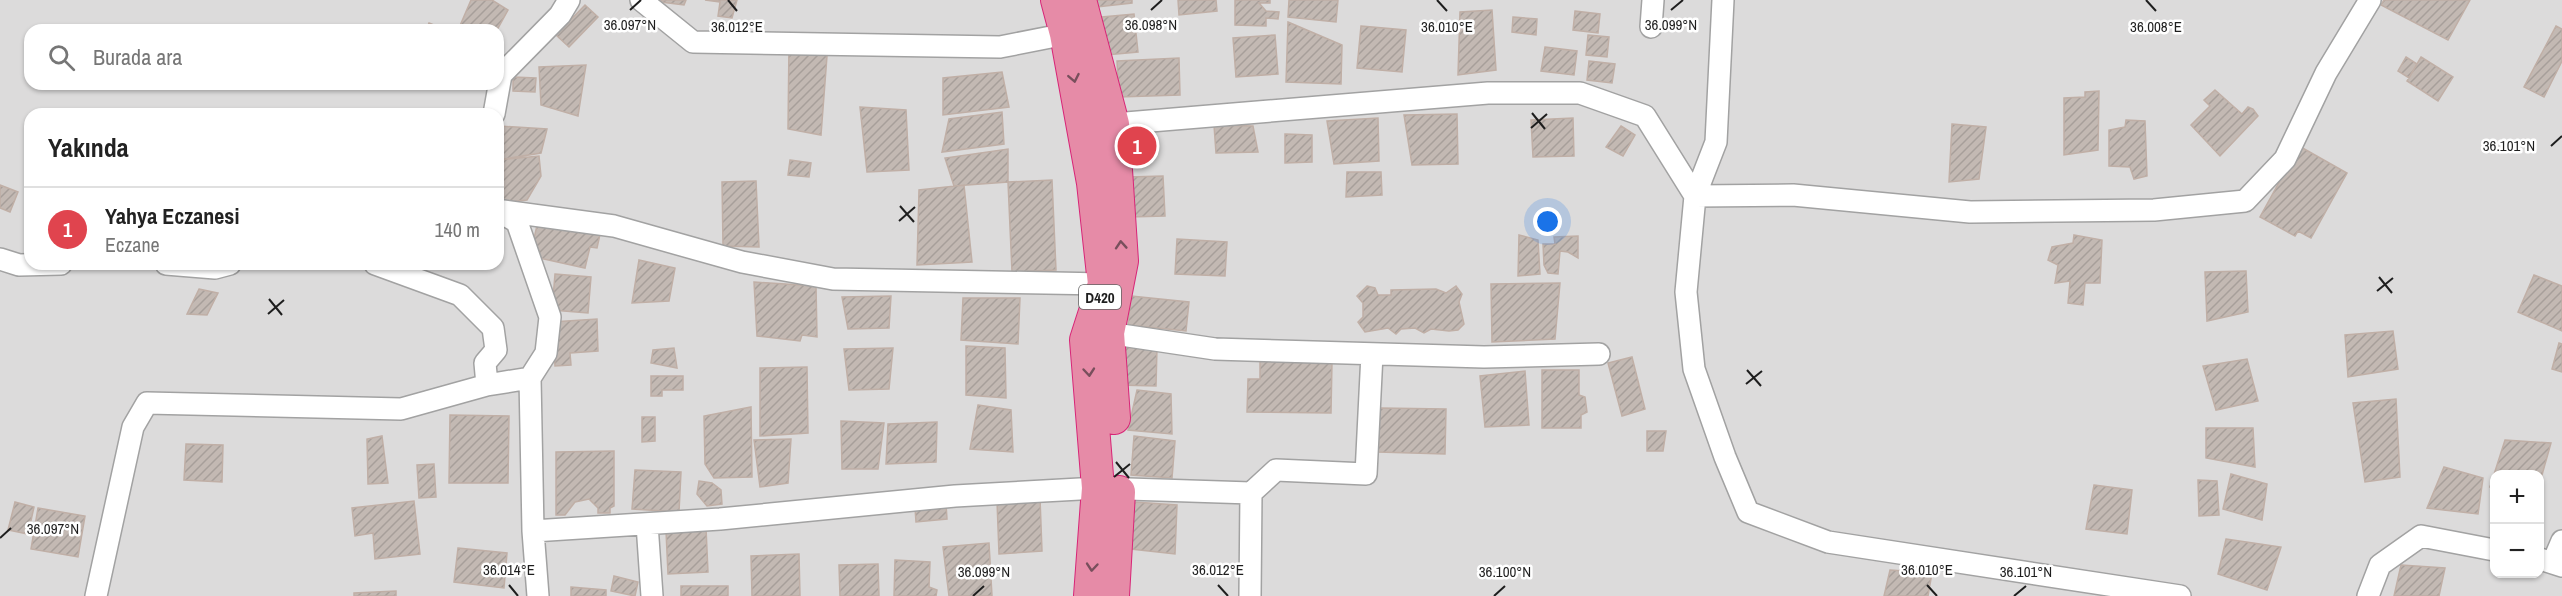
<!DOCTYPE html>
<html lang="tr">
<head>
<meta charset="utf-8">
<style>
  body { margin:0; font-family:"Archivo Narrow",sans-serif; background:#f6f6f6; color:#222 }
  .controls { position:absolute; right:18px; bottom:18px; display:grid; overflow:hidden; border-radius:12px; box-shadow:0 2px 4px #0004 }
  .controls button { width:54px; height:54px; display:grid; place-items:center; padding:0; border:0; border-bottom:2px solid #e0e0e0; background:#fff; color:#222; font:30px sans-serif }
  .you { position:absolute; left:1548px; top:222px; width:21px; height:21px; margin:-15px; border:4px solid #fff; border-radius:50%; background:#1a73e8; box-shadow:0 0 0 9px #1a73e833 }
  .badge { display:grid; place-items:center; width:39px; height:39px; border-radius:50%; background:#ca0119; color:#fff; font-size:20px; font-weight:700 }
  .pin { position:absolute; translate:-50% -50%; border:3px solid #fff; box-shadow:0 2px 6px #0006 }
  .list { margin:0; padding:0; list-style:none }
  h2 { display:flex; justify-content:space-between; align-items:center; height:78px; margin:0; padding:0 24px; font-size:26px }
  h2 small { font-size:20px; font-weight:400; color:#767676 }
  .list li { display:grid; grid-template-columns:39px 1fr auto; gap:18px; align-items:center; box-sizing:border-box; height:84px; padding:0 24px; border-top:2px solid #e0e0e0 }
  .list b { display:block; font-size:22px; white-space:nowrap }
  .list p { margin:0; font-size:20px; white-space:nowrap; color:#767676 }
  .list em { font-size:20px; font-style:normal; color:#767676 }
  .icon { flex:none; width:33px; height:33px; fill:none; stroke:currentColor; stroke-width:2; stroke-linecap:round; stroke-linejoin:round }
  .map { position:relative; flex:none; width:2562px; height:596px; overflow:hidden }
  .search { position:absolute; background:#fff; box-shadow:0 2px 4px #0004; left:24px; top:24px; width:480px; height:66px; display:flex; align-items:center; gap:15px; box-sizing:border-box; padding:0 21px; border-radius:18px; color:#767676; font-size:22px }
  .panel { position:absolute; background:#fff; box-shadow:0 2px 4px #0004; left:24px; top:108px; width:480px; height:162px; border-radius:18px }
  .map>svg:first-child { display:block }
  .residential { fill:#dcdbdb; fill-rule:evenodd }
  .building { fill:url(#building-hatch); stroke:#c0afa6; stroke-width:1.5 }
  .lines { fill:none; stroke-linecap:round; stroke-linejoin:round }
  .minor-casing { stroke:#a2a2a2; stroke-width:24 }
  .highway-casing { stroke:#d82577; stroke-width:34 }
  .minor { stroke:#fff; stroke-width:21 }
  .highway { stroke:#e68ba7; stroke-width:32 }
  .oneway { stroke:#784f5c }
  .ticks { fill:none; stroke:#1e1e1e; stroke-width:2 }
  .labels { text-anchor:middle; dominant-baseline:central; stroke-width:5; stroke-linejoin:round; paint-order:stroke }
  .shield { fill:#fff; stroke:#626262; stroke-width:1.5 }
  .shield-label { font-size:15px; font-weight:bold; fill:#1e1e1e }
  .ticks-label { font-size:15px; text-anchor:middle; fill:#1e1e1e; stroke:#fff; stroke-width:5; stroke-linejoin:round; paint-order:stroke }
</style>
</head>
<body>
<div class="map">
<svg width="2562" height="596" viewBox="0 0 2562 596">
  <defs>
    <pattern id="building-hatch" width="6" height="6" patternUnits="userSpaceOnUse" patternTransform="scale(1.5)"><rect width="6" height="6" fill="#c3b9b3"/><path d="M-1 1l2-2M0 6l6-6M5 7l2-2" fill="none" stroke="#a79f9a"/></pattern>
  </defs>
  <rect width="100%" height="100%" fill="#efeae4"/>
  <!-- residential -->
  <path class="residential" d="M0 0H2562V596H0ZM30 30H498V84H30ZM30 114H498V264H30ZM2494 474H2540V574H2494Z"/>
  <!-- building -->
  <path class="building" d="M471 0H492L508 10 497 30H468L459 28Z
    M661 0H686L684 5 661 2Z
    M705 0H737L732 18 718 16 720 2Z
    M1096 0H1132V3L1097 7Z
    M1178 0H1216L1217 11 1179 15Z
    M1235 0H1270V3H1259L1266 11 1279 12 1278 19 1266 18V26L1235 25Z
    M1289 0H1338L1336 22 1288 17Z
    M2384 0H2470L2448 40 2381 5Z
    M585 5 598 17 569 47 556 35Z
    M1492 10 1496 70 1458 75 1460 12Z
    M1575 11 1600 14 1598 33 1573 30Z
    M1134 14 1138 52 1106 55 1102 17Z
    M1513 17 1537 19 1536 35 1512 32Z
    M1288 22 1342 45 1341 84 1286 82Z
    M429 23 446 30H426Z
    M1361 26 1406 30 1402 72 1357 68Z
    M2556 26 2562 29V61L2544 97 2524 87Z
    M1275 35 1278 74 1236 77 1233 38Z
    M1588 35 1609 37 1607 57 1586 55Z
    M789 44 827 56 821 135 788 129Z
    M1545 47 1577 51 1574 75 1541 71Z
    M2406 57 2417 64 2409 78 2398 71Z
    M2421 57 2453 77 2438 101 2407 81Z
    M1179 58 1180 95 1119 97 1117 61Z
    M1589 61 1615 64 1612 83 1587 80Z
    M586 65 578 116 541 105 539 67Z
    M1002 72 1009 107 943 115V78Z
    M513 77 536 78 535 92 513 91Z
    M2215 90 2242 114 2248 107 2253 109 2258 116 2220 156 2191 125 2210 106 2204 100Z
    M2099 91 2098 150 2064 155V98L2085 97V92Z
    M860 107 906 110 909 170 867 172Z
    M1002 112 1004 144 942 152 949 119Z
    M1457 114 1458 164 1412 165 1404 115Z
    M1378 118 1379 161 1334 164 1327 121Z
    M1573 118 1574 156 1533 157 1531 120Z
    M2126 120 2145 121 2147 176 2134 179 2130 167 2109 166V130L2125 127Z
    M1952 124 1986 127 1979 179 1949 182Z
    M1214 125 1253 126 1258 152 1216 153Z
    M498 126 547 129 541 153 498 160Z
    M1621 126 1635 135 1623 156 1606 147Z
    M1285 134 1312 135V162L1285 163Z
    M2299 146 2347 173 2311 238 2298 231 2295 236 2260 217Z
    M1008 149V182L954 186 945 158Z
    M539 156 541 176 527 200 499 203 498 160Z
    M790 160 811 163 809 177 788 175Z
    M1347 172H1381L1382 195 1346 197Z
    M1163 176 1165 216 1129 217 1128 177Z
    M1052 180 1056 270 1012 272 1008 182Z
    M756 181 759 247 723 246 722 182Z
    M0 185 18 192 10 212 0 208Z
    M964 185 972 262 917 265 919 190Z
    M538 221 601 230 597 248 590 247 585 268 530 256Z
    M1519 235 1538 240 1540 274 1518 276Z
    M2074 235 2102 240 2100 283H2085L2083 305 2068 303 2070 281 2055 283 2058 265 2048 260 2052 247 2073 243Z
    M1578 236V258L1568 252 1560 251 1558 274 1548 273 1544 265 1543 244H1555L1554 237Z
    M1177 239 1227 242 1225 276 1175 274Z
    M639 260 675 268 669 301 632 303Z
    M2246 271 2248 312 2207 321 2205 272Z
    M555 274 591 277 588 313 552 310Z
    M2534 275 2562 286V331L2518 312Z
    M754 282 816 286 817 337 802 335 800 341 757 336Z
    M1560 283 1555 339 1492 342 1491 284Z
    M1367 286 1375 288 1378 295H1391V290L1436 289 1446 293 1456 286 1462 294 1459 302 1464 324 1458 330 1449 331 1431 329 1424 333 1415 328 1401 329 1396 334 1388 328 1365 332 1358 322 1363 317V303L1357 296Z
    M199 289 218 293 207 315 187 314Z
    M891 296 889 328 848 329 842 297Z
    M1131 296 1189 302 1186 331 1128 325Z
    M963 298H1020L1018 344 961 340Z
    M597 319 598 351 570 353 571 365 555 366 552 322Z
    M2393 331 2398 369 2348 377 2345 335Z
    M2559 343 2562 344V372L2552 369Z
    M966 346 1005 348 1006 398 966 395Z
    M1119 347 1157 348 1156 386 1117 385Z
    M674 348 677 368 651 363 653 350Z
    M893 348 889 389 849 390 844 349Z
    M1632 357 1645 409 1622 416 1608 363Z
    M2247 359 2258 401 2216 410 2203 366Z
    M1260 361 1332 362 1331 413 1247 412 1248 379H1260Z
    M807 367 808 433 760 436V368Z
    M1542 370H1579V395L1585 397 1587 412 1581 415V428H1542Z
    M1525 371 1529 425 1485 427 1480 376Z
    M651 376H683V390H662V396H651Z
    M1137 390 1171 394 1172 434 1128 430Z
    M2396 399 2400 477 2365 482 2353 403Z
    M978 405 1011 410 1013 452 970 449Z
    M751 407 752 477 714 478 705 464 704 416Z
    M1380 408 1446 409 1445 454 1378 452 1379 426 1377 418 1380 415Z
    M450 415 509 416 508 483H449Z
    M642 417H655V441L642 442Z
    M841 421 884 423 878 469H842Z
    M937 422 936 462 886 464 888 424Z
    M2206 428H2253L2255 467 2206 458Z
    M1647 431H1666L1663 451H1647Z
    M382 436 388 483 368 484 367 439Z
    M1134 436 1175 441 1172 478 1131 475Z
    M791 439 788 483 760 487 754 440Z
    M2505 440 2551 443 2540 482V474H2494V488L2490 487Z
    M186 444 223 445 222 482 184 480Z
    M614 451V506L610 508V513H598V508L589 499 575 502 565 515H556V452Z
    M434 464 436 497 419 498 417 465Z
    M2444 467 2483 478 2478 514 2427 508Z
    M635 470 681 472 679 512 632 509Z
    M2231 474 2267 484 2262 520 2223 509Z
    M2198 480 2217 481 2219 515 2199 516Z
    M699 481 712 483 721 490 722 504 707 506 697 494Z
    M2094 485 2132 490 2127 534 2086 529Z
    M1040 498 1042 551 999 554 997 501Z
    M414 501 420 554 375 559 373 533 355 536 352 508Z
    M15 502 34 507 28 534 8 530Z
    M1134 502 1177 505 1175 554 1131 549Z
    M946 504 947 519 916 522 915 508Z
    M38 508 85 516 78 557 31 549Z
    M706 528 708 572 668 574 666 531Z
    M2226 539 2281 547 2267 590 2218 574Z
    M989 543 992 596H949L943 547Z
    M458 548 507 553 504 588 454 582Z
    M799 554 800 596H752L751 556Z
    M895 560 930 562 929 587 937 590 936 596H894Z
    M878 564 879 596H840L839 565Z
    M2401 565 2445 568 2439 596H2394Z
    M1890 570 1932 573 1928 596H1884Z
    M614 576 638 582 635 596 611 591Z
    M681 586H728V596H681Z
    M571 587 606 590V596H571Z
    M396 591V596H354V593Z"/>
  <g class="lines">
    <!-- minor casing -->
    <g class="minor-casing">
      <path id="minor" d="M641 0 693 42 1000 47 1066 34
        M1723 0 1716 142 1695 196 1793 195 1970 212 2154 210 2245 201 2285 159 2326 73 2370 0
        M1651 27 1653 0
        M494 114 501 75 560 15 569 0
        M1102 125 1488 93H1580L1645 116 1695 196 1686 292 1694 369 1725 457 1748 512 1828 542 2180 596
        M503 211 614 226 742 262 833 279 1104 284
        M0 259 19 265 61 264
        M166 264 215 268 230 264
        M375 264 460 295 493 328 496 350 485 363 487 385
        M1098 336 1108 333 1215 349 1484 357 1599 354
        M530 378 533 531 538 596
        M647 524 652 596
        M533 531 720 519 955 496 1098 488 1251 493 1276 470 1366 474 1372 354
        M2540 559 2562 566
        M2553 562 2562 541
        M96 596 133 427 147 403 401 409 487 385 530 378 546 353 550 317 517 222 498 211
        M1250 596 1251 493
        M2368 596 2380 565 2421 536 2494 550"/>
    </g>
    <!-- highway casing -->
    <g class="highway-casing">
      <path id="highway" d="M1057 0 1066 34 1093 183 1104 284 1086 340 1098 488 1090 596
        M1080 0 1113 124 1122 261 1108 333 1114 418
        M1113 596 1119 492"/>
    </g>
    <!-- minor -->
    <use href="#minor" class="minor"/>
    <!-- highway -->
    <use href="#highway" class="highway"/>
  </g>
  <!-- one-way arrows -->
  <defs><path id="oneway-chevron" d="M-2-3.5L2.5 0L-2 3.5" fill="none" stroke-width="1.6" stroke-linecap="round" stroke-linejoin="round" transform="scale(1.5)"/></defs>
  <g class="oneway">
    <use href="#oneway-chevron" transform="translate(1074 78) rotate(79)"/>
    <use href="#oneway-chevron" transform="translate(1121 245) rotate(-94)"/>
    <use href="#oneway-chevron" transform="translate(1089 372) rotate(85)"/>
    <use href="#oneway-chevron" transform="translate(1092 567) rotate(95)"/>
  </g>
  <!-- ticks -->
  <path class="ticks" d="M728 0 737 11M1437 0 1447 11M2146 0 2156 11M630 10 641 0M1151 10 1162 0M1671 10 1683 0M1532 113 1545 129M1531 128 1547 114M2551 146 2562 136M900 206 914 222M899 221 915 207M2379 277 2392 293M2377 291 2393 278M269 299 282 315M268 314 284 300M1747 370 1761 386M1746 384 1762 371M1116 462 1129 478M1114 477 1130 464M0 538 11 528M509 585 518 596M1218 585 1228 596M1927 585 1937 596M973 596 984 586M1494 596 1505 586M2014 596 2026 586"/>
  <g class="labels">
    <!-- shield labels -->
    <rect class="shield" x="1079" y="285" width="42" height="24" rx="4.5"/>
    <g class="shield-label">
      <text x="1100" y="297">D420</text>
    </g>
  </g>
  <g class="ticks-label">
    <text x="630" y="30">36.097°N</text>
    <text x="1151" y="30">36.098°N</text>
    <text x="1671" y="30">36.099°N</text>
    <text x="737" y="32">36.012°E</text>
    <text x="1447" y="32">36.010°E</text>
    <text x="2156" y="32">36.008°E</text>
    <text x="2509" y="151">36.101°N</text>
    <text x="53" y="534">36.097°N</text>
    <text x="509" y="575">36.014°E</text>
    <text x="1218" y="575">36.012°E</text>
    <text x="1927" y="575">36.010°E</text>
    <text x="984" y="577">36.099°N</text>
    <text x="1505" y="577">36.100°N</text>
    <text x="2026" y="577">36.101°N</text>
  </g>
</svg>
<div class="controls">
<button>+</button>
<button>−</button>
</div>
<div class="you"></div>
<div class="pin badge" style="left:1137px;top:146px;background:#e0444e">1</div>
<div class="search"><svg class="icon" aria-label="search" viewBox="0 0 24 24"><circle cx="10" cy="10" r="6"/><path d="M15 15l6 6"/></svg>Burada ara</div>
<section class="panel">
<h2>Yakında<small></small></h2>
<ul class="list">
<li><span class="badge" style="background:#e0444e">1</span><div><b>Yahya Eczanesi</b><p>Eczane</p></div><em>140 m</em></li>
</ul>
</section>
</div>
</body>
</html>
